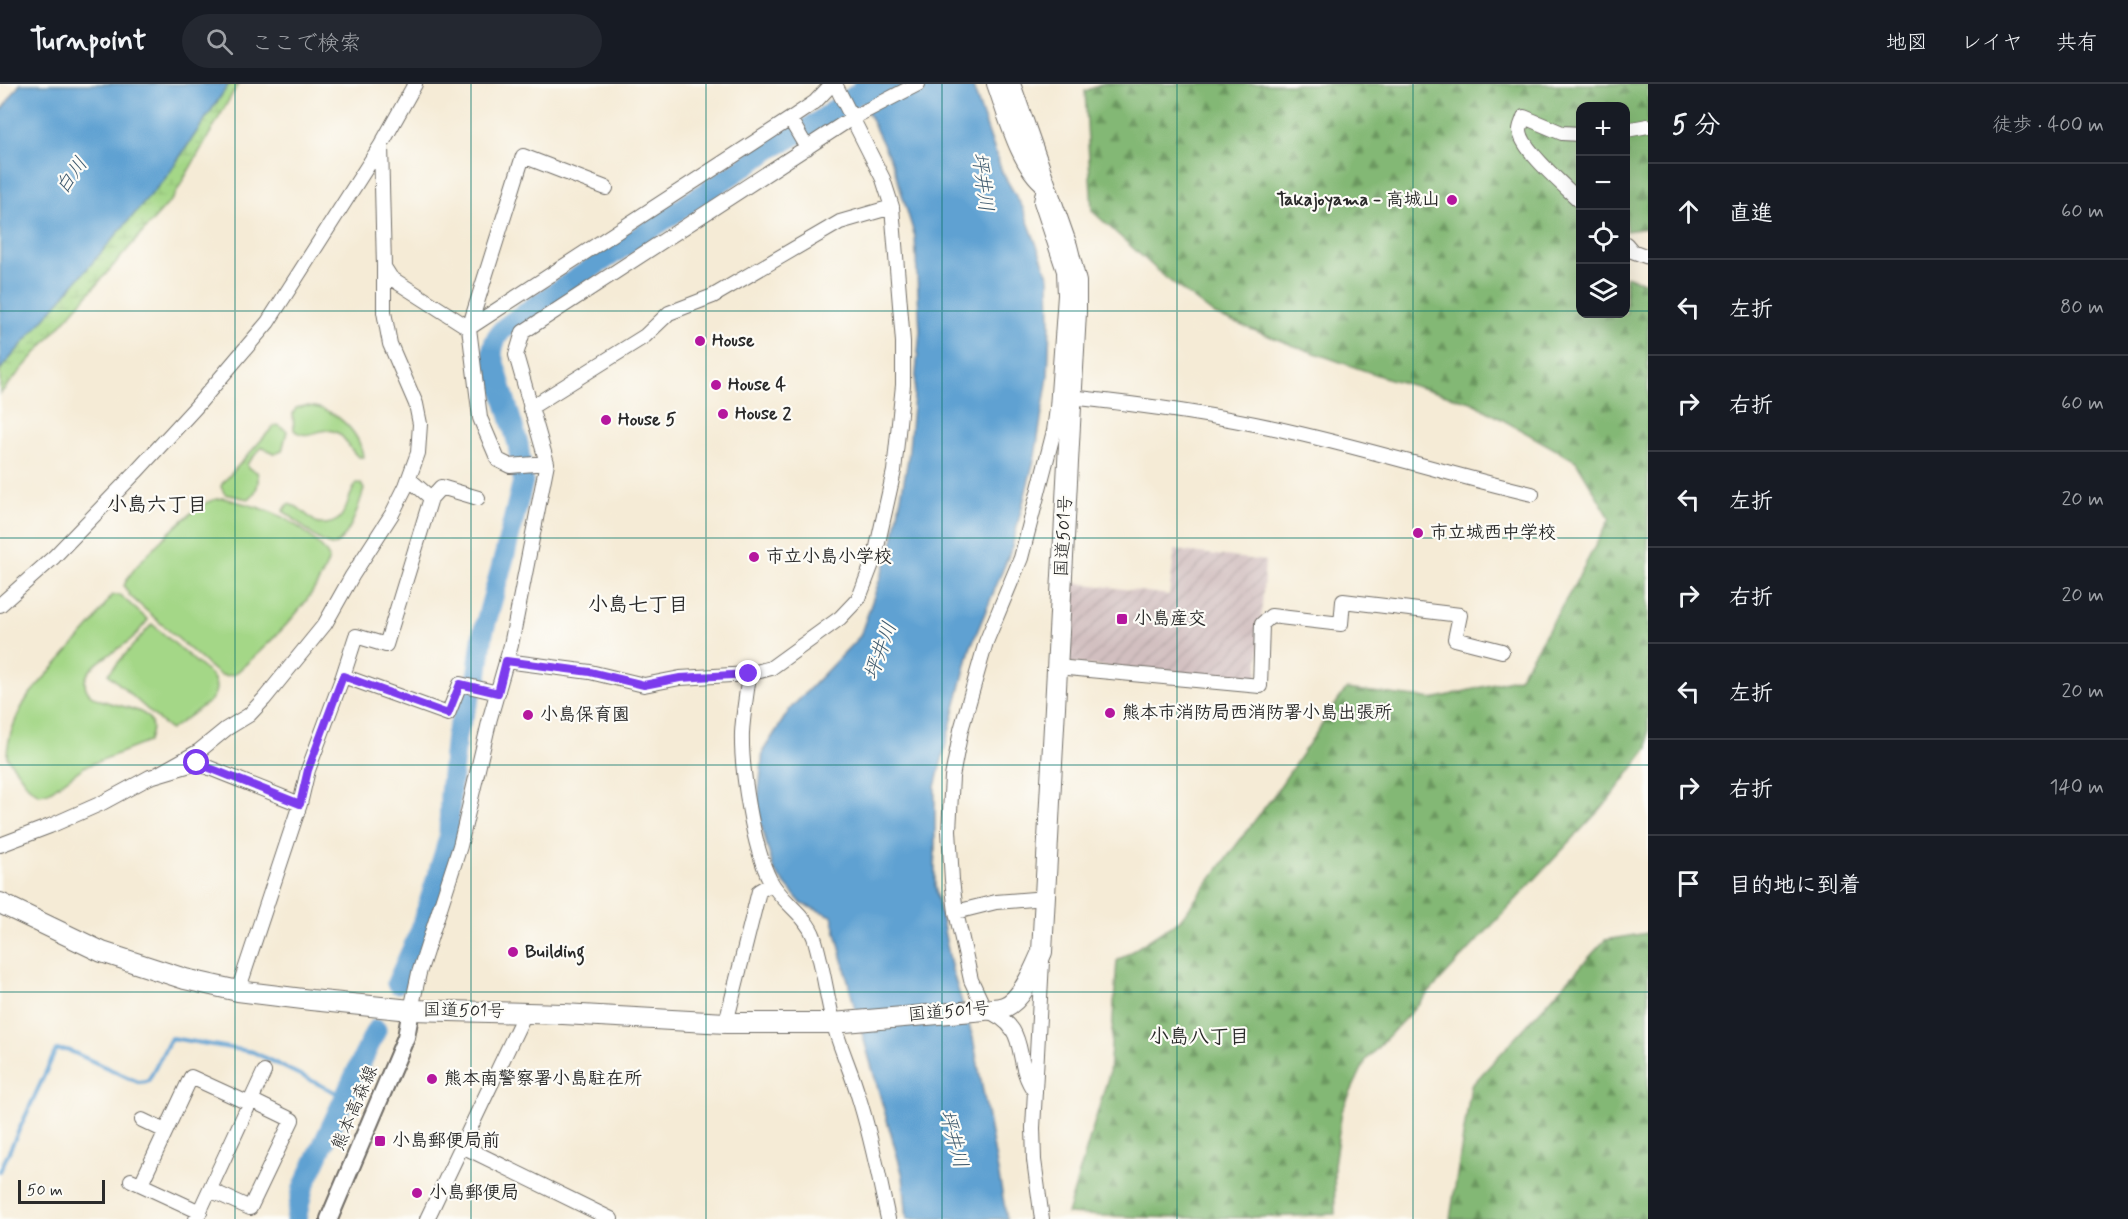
<!DOCTYPE html>
<html lang="ja">
<head>
<meta charset="utf-8">
<style>
  body { margin:0; font-family:Mynerve,"Klee One",sans-serif; background:#242831; color:#f1f3f6 }
  .controls { position:absolute; right:18px; top:18px; display:grid; overflow:hidden; border-radius:12px; box-shadow:0 6px 24px #0002 }
  .controls button { width:54px; height:54px; display:grid; place-items:center; padding:0; border:0; border-bottom:2px solid #363941; background:#171b24; color:#f1f3f6; font:30px sans-serif }
  .scale { position:absolute; left:18px; bottom:15px; width:87px; box-sizing:border-box; padding-left:6px; border:3px solid #2b2b2b; border-top:0; font-size:16px; line-height:21px; white-space:nowrap; color:#2b2b2b; -webkit-text-stroke:4px #fdfcf7; paint-order:stroke }
  .stop { position:absolute; width:18px; height:18px; margin:-14px; border:4px solid #7c3aed; border-radius:50%; background:#fff }
  .stop.end { background:#7c3aed; border-color:#fff; box-shadow:0 2px 6px #0008 }
  .list { margin:0; padding:0; list-style:none }
  h2 { display:flex; justify-content:space-between; align-items:center; height:78px; margin:0; padding:0 24px; font-size:26px }
  h2 small { font-size:20px; font-weight:400; color:#9ea1a6 }
  .list li { display:grid; grid-template-columns:39px 1fr auto; gap:18px; align-items:center; box-sizing:border-box; height:96px; padding:0 24px; border-top:2px solid #363941 }
  .list b { display:block; font-size:22px; white-space:nowrap }
  .list em { font-size:20px; font-style:normal; color:#9ea1a6 }
  .icon { flex:none; width:33px; height:33px; fill:none; stroke:currentColor; stroke-width:2; stroke-linecap:round; stroke-linejoin:round }
  .map { position:relative; flex:none; width:1648px; height:1135px; overflow:hidden }
  header { display:flex; align-items:center; gap:36px; box-sizing:border-box; height:84px; padding:0 30px; background:#171b24; border-bottom:2px solid #363941 }
  header strong { font-size:28px }
  nav { display:flex; gap:33px; margin-inline-start:auto; font-size:21px }
  .search { width:420px; height:54px; background:#242831; display:flex; align-items:center; gap:15px; box-sizing:border-box; padding:0 21px; border-radius:33px; color:#9ea1a6; font-size:22px }
  main { display:flex }
  aside { flex:1; background:#171b24 }
  .map>svg:first-child { display:block }
  .industrial { fill:url(#industrial-furrows) }
  .green { fill:#a4d787; stroke:#688159; stroke-width:1.5 }
  .forest { fill:url(#forest-firs); stroke:#577250; stroke-width:1.5 }
  .wetland { fill:url(#wetland-marsh); stroke:#688159; stroke-width:1.5 }
  .water { fill:#5ea1d2; stroke:#44667e; stroke-width:1.5 }
  .lines { fill:none; stroke-linecap:round; stroke-linejoin:round }
  .stream { stroke:#5ea1d2; stroke-width:4 }
  .river { stroke:#5ea1d2; stroke-width:21 }
  .minor-casing { stroke:#726e67; stroke-width:16 }
  .major-casing { stroke:#726e67; stroke-width:20 }
  .highway-casing { stroke:#726e67; stroke-width:22 }
  .minor { stroke:#fff; stroke-width:14 }
  .major { stroke:#fff; stroke-width:16 }
  .highway { stroke:#fff; stroke-width:20 }
  .route { stroke:#7c3aed; stroke-width:8 }
  .grid { fill:none; stroke:#0f766e; stroke-width:1.5; stroke-opacity:0.55 }
  .poi-dot { fill:#b5179e; stroke:#fdfcf7; stroke-width:2 }
  .labels { text-anchor:middle; dominant-baseline:central; stroke-width:4.5; stroke-linejoin:round; paint-order:stroke }
  .poi-label { font-size:18px; font-weight:bold; fill:#2b2b2b; stroke:#fdfcf7; text-anchor:start }
  .street-label { font-size:18px; fill:#2b2b2b; stroke:#fdfcf7 }
  .water-label { font-size:20px; font-style:italic; fill:#3f5a6e; stroke:#fdfcf7 }
  .neighbourhood-label { font-size:20px; font-weight:bold; fill:#2b2b2b; stroke:#fdfcf7 }
</style>
</head>
<body>
<header>
<strong>Turnpoint</strong>
<div class="search"><svg class="icon" aria-label="search" viewBox="0 0 24 24"><circle cx="10" cy="10" r="6"/><path d="M15 15l6 6"/></svg>ここで検索</div>
<nav><a>地図</a><a>レイヤ</a><a>共有</a></nav>
</header>
<main>
<div class="map">
<svg width="1648" height="1135" viewBox="0 0 1648 1135">
  <defs>
    <pattern id="industrial-furrows" width="10" height="10" patternUnits="userSpaceOnUse" patternTransform="scale(1.5)"><rect width="10" height="10" fill="#d2bfc0"/><path d="M-1 1l2-2M0 10L10 0M9 11l2-2" fill="none" stroke="#b4a4a5"/></pattern>
    <pattern id="forest-firs" width="22" height="20" patternUnits="userSpaceOnUse" patternTransform="scale(1.5)"><rect width="22" height="20" fill="#83b874"/><path d="M5 1l3.5 6h-7zM16 11l3.5 6h-7z" fill="#6b965f"/></pattern>
    <pattern id="wetland-marsh" width="20" height="14" patternUnits="userSpaceOnUse" patternTransform="scale(1.5)"><rect width="20" height="14" fill="#a4d787"/><path d="M1 5h8M5 5V1M11 12h8M15 12V8" fill="none" stroke="#8db975"/></pattern>
  </defs>
  <rect width="100%" height="100%" fill="#fdfcf7"/>
  <filter id="ink" filterUnits="userSpaceOnUse"><feTurbulence type="fractalNoise" baseFrequency=".0167" numOctaves="2"/><feDisplacementMap in="SourceGraphic" scale="12" xChannelSelector="R" yChannelSelector="G"/><feConvolveMatrix kernelMatrix="1 2 1 2 8 2 1 2 1" color-interpolation-filters="sRGB"/></filter>
  <filter id="wash" filterUnits="userSpaceOnUse"><feTurbulence type="fractalNoise" baseFrequency=".008" numOctaves="4" result="noise"/><feDisplacementMap in="SourceGraphic" scale="24" xChannelSelector="R" yChannelSelector="G"/><feGaussianBlur stdDeviation="1.35" result="paint"/><feColorMatrix in="noise" values="0 0 0 0 0 0 0 0 0 0 0 0 0 0 0 0 0 1.4 0 .05"/><feComposite in="paint" operator="in"/></filter>
  <g filter="url(#wash)">
    <rect width="100%" height="100%" fill="#f5ebd6"/>
    <!-- industrial -->
    <path class="industrial" d="M1175 466 1265 477 1257 598 1064 579 1070 498 1169 511Z"/>
    <!-- green -->
    <path class="green" d="M305 322C332 322 360 346 363 373H359C349 367 347 353 336 348 321 341 308 358 294 346L293 330 296 324Z
      M278 341 287 347 282 367 275 370 262 363 247 380 248 384 257 388C260 397 257 410 248 415L225 410 221 403 222 400 273 343Z
      M357 399 361 400 364 405C359 421 350 454 334 461 320 462 297 435 283 427L288 420 297 423 318 440C350 442 343 418 357 399Z
      M223 414C257 423 284 428 311 453 318 460 325 465 329 474 316 517 268 561 235 590 223 594 219 591 210 583L130 512 124 502C130 483 186 431 204 420 210 416 216 415 223 414Z
      M115 511H120L148 536C142 543 137 551 129 557 118 566 87 581 85 597 83 633 171 609 148 658L84 683 49 708 39 710 29 703 7 673C7 652 18 628 29 611L93 539 111 512Z
      M152 540 212 592C218 602 217 609 210 617L170 646 108 590Z"/>
    <!-- forest -->
    <path class="forest" d="M1103 0H1648V144L1626 147V22H1580V230H1626V192L1648 199V664L1608 717 1366 976 1342 1027 1334 1081 1335 1130C1246 1135 1156 1135 1067 1130L1109 990 1117 877 1180 836 1274 711 1346 605 1433 615 1519 594 1570 509 1610 434 1576 377 1471 318 1383 293 1292 261 1215 231 1166 194 1092 127 1085 7Z
      M1648 849V1135H1450L1471 1002 1605 856Z"/>
    <!-- wetland -->
    <path class="wetland" d="M229 0H238L173 114 0 310V286L167 92Z"/>
    <!-- water -->
    <path class="water" d="M20 0H229L167 92 0 286V28Z
      M854 0H972L1002 88 1023 124 1049 194 1050 240 1048 293 1035 372 1011 466 970 565 935 703V802L952 886 973 954 1007 1135H907L903 1092 854 921 832 832 802 820 774 787 757 727 763 667 790 625 860 552 893 457 908 375 920 247 915 153 893 81Z"/>
    <g class="lines">
      <!-- stream -->
      <path class="stream" d="M0 1087 56 966H68L138 998 148 997 171 954 178 955 253 968 345 1013"/>
      <!-- river -->
      <path class="river" d="M397 899 420 848 449 754 450 710 456 651 477 593 483 549 505 470 523 397 518 360 492 272C493 246 510 240 529 226L772 64 815 40 871 0
        M296 1135 303 1104 376 946"/>
    </g>
  </g>
  <g filter="url(#ink)">
    <g class="lines">
      <!-- minor casing -->
      <g class="minor-casing">
        <path id="minor" d="M994 0C1005 30 1018 83 1044 102L1041 118 1064 187 1065 211 1057 324 1054 347 1021 474 986 558 961 646 952 693 949 746 952 796 956 828 971 896 985 926C1033 944 1011 976 1035 1008
          M790 35 807 64
          M1626 46 1648 42
          M1580 50 1562 49 1524 33C1523 37 1520 42 1520 46 1520 65 1567 104 1580 117
          M381 61 384 183 391 194 469 244
          M1626 160 1632 167 1648 173
          M469 244 790 35 815 18 832 0
          M1070 313C1145 321 1219 331 1292 348 1372 366 1451 391 1532 410
          M530 324 645 252 669 229 713 212 840 138 892 123
          M547 379 510 382 498 376 480 334 469 244 523 72 606 104
          M431 414 441 403 478 414
          M0 521 54 473 136 388 195 324 268 238 381 61 415 0
          M506 577 590 588 644 601 680 594 749 590 771 584 840 534 859 514 875 472 894 387 903 301V258L892 123 883 95 835 0
          M1057 583 1260 602 1262 540 1271 532 1341 540 1343 517 1460 531 1455 555 1502 567
          M749 590C747 609 743 629 742 649 741 685 753 764 770 796 781 818 806 830 814 853 823 882 826 909 833 937 839 962 851 986 858 1011 871 1051 879 1093 888 1135
          M343 592 356 552 386 561 431 414 409 395
          M158 690 199 667 226 645 249 631 264 615 325 540 352 492 392 430 406 402 418 369 420 340 416 320 390 260 384 228V183
          M0 761 50 742 102 719 150 693 197 679 300 720
          M956 828 996 818 1046 814
          M238 907 300 720 308 686 343 592 448 630 460 600 498 609
          M411 926 419 889 460 762 490 634 511 561 547 379 516 271 523 248 852 34 918 0
          M726 939 759 807 771 800
          M142 1036 165 1047
          M462 1062 611 1135
          M131 1096 200 1128
          M141 1100 191 993 250 1020
          M210 1106 250 1124 292 1036 251 1016
          M196 1135 264 988
          M427 1135 525 929
          M1042 1135 1034 1076 1033 1044 1042 877"/>
      </g>
      <!-- major casing -->
      <g class="major-casing">
        <path id="major" d="M329 1135 406 953 411 926"/>
      </g>
      <!-- highway casing -->
      <g class="highway-casing">
        <path id="highway" d="M0 819 102 868 185 895 238 907 311 916 411 926 563 930 726 939H833L985 926C991 925 998 925 1004 923 1022 917 1035 884 1042 868L1076 228V198L1067 162 1010 0"/>
      </g>
      <!-- minor -->
      <use href="#minor" class="minor"/>
      <!-- major -->
      <use href="#major" class="major"/>
      <!-- highway -->
      <use href="#highway" class="highway"/>
    </g>
  </g>
  <g class="lines" filter="url(#ink)">
    <!-- route -->
    <path class="route" d="M197 679 300 720 308 686 343 592 448 630 460 600 498 609 506 577 590 588 644 601 680 594 749 590"/>
  </g>
  <!-- grid -->
  <path class="grid" d="M235 0V1135M471 0V1135M706 0V1135M942 0V1135M1177 0V1135M1413 0V1135M0 227H1580M1626 227H1648M0 454H1648M0 681H1648M0 908H1648"/>
  <!-- markers -->
  <g class="poi-dot">
    <circle cx="1452" cy="116" r="6"/>
    <circle cx="700" cy="257" r="6"/>
    <circle cx="716" cy="301" r="6"/>
    <circle cx="723" cy="330" r="6"/>
    <circle cx="606" cy="336" r="6"/>
    <circle cx="1418" cy="449" r="6"/>
    <circle cx="754" cy="473" r="6"/>
    <rect x="1116" y="529" width="12" height="12" rx="3"/>
    <circle cx="1110" cy="629" r="6"/>
    <circle cx="528" cy="631" r="6"/>
    <circle cx="513" cy="868" r="6"/>
    <circle cx="432" cy="995" r="6"/>
    <rect x="374" y="1051" width="12" height="12" rx="3"/>
    <circle cx="417" cy="1109" r="6"/>
  </g>
  <g class="labels">
    <!-- poi labels -->
    <g class="poi-label">
      <text x="1440" y="116" text-anchor="end">Takajoyama - 高城山</text>
      <text x="712" y="257">House</text>
      <text x="728" y="301">House 4</text>
      <text x="735" y="330">House 2</text>
      <text x="618" y="336">House 5</text>
      <text x="1430" y="449">市立城西中学校</text>
      <text x="766" y="473">市立小島小学校</text>
      <text x="1134" y="535">小島産交</text>
      <text x="1122" y="629">熊本市消防局西消防署小島出張所</text>
      <text x="540" y="631">小島保育園</text>
      <text x="525" y="868">Building</text>
      <text x="444" y="995">熊本南警察署小島駐在所</text>
      <text x="392" y="1057">小島郵便局前</text>
      <text x="429" y="1109">小島郵便局</text>
    </g>
    <!-- street labels -->
    <g class="street-label">
      <text transform="translate(1064 452) rotate(-87)">国道501号</text>
      <text transform="translate(464 927) rotate(1)">国道501号</text>
      <text transform="translate(949 928) rotate(-5)">国道501号</text>
      <text transform="translate(355 1024) rotate(-67)">熊本高森線</text>
    </g>
    <!-- water labels -->
    <g class="water-label">
      <text transform="translate(72 92) rotate(-55)">白川</text>
      <text transform="translate(982 98) rotate(83)">坪井川</text>
      <text transform="translate(881 567) rotate(-70)">坪井川</text>
      <text transform="translate(953 1055) rotate(75)">坪井川</text>
    </g>
    <!-- neighbourhood labels -->
    <g class="neighbourhood-label">
      <text x="157" y="421">小島六丁目</text>
      <text x="638" y="521">小島七丁目</text>
      <text x="1199" y="953">小島八丁目</text>
    </g>
  </g>
</svg>
<div class="controls">
<button>+</button>
<button>−</button>
<button><svg class="icon" aria-label="locate" viewBox="0 0 24 24"><circle cx="12" cy="12" r="6"/><path d="M12 2v4M12 18v4M2 12h4M18 12h4"/></svg></button>
<button><svg class="icon" aria-label="layers" viewBox="0 0 24 24"><path d="M12 4l9 5-9 5-9-5zM3 14l9 5 9-5"/></svg></button>
</div>
<div class="scale">50 m</div>
<div class="stop" style="left:197px;top:679px"></div>
<div class="stop end" style="left:749px;top:590px"></div>
</div>
<aside>
<h2>5 分<small>徒歩 · 400 m</small></h2>
<ul class="list">
<li><svg class="icon" aria-label="ahead" viewBox="0 0 24 24"><path d="M12 20V5M6 11l6-6 6 6"/></svg><div><b>直進</b></div><em>60 m</em></li>
<li><svg class="icon" aria-label="left" viewBox="0 0 24 24"><path d="M17 20v-9H6M10 6l-5 5 5 5"/></svg><div><b>左折</b></div><em>80 m</em></li>
<li><svg class="icon" aria-label="right" viewBox="0 0 24 24"><path d="M7 20v-9h11M14 6l5 5-5 5"/></svg><div><b>右折</b></div><em>60 m</em></li>
<li><svg class="icon" aria-label="left" viewBox="0 0 24 24"><path d="M17 20v-9H6M10 6l-5 5 5 5"/></svg><div><b>左折</b></div><em>20 m</em></li>
<li><svg class="icon" aria-label="right" viewBox="0 0 24 24"><path d="M7 20v-9h11M14 6l5 5-5 5"/></svg><div><b>右折</b></div><em>20 m</em></li>
<li><svg class="icon" aria-label="left" viewBox="0 0 24 24"><path d="M17 20v-9H6M10 6l-5 5 5 5"/></svg><div><b>左折</b></div><em>20 m</em></li>
<li><svg class="icon" aria-label="right" viewBox="0 0 24 24"><path d="M7 20v-9h11M14 6l5 5-5 5"/></svg><div><b>右折</b></div><em>140 m</em></li>
<li><svg class="icon" aria-label="arrive" viewBox="0 0 24 24"><path d="M6 21V4h12l-3 4 3 4H6"/></svg><div><b>目的地に到着</b></div></li>
</ul>
</aside>
</main>
</body>
</html>
